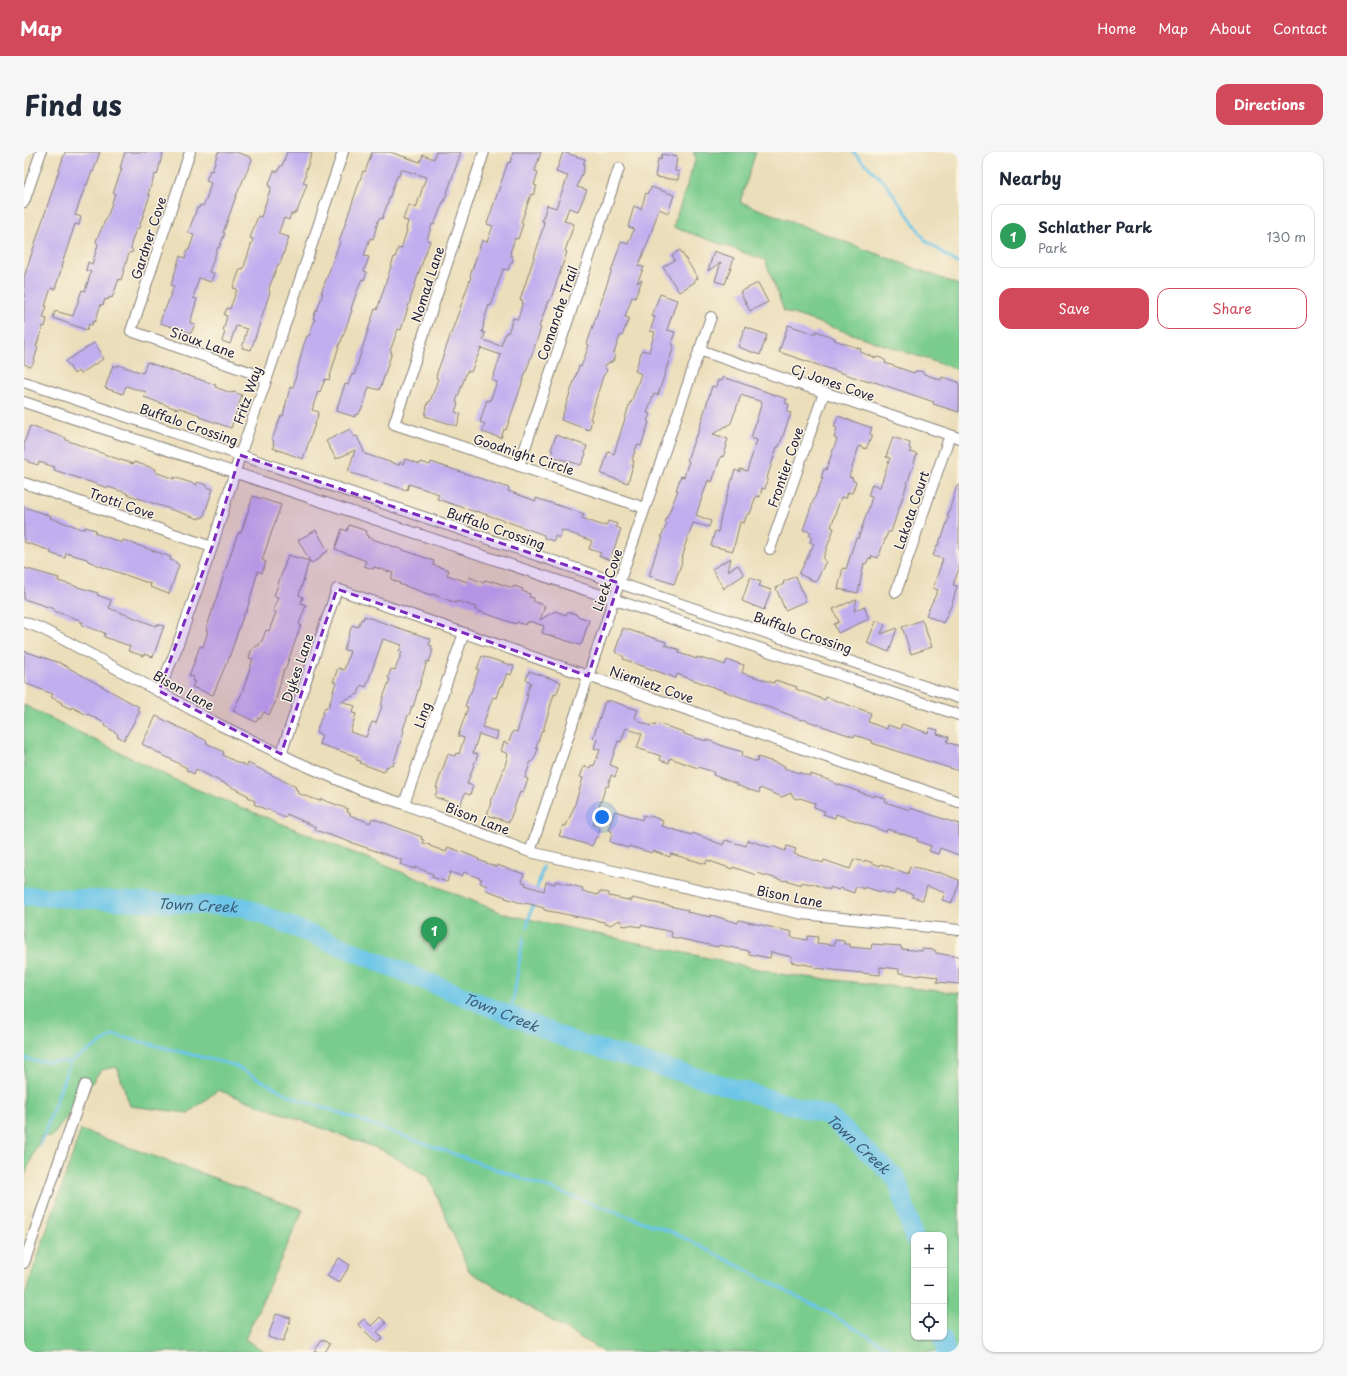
<!DOCTYPE html>
<html lang="en">
<head>
<meta charset="utf-8">
<style>
  body { margin:0; font-family:"Playpen Sans",sans-serif; background:#f6f6f7; color:#1f2937 }
  .controls { position:absolute; right:12px; bottom:12px; display:grid; overflow:hidden; border-radius:8px; box-shadow:0 1px 3px #0004 }
  .controls button { width:36px; height:36px; display:grid; place-items:center; padding:0; border:0; border-bottom:1px solid #e0e1e3; background:#fff; color:#1f2937; font:20px sans-serif }
  .you { position:absolute; left:578px; top:665px; width:14px; height:14px; margin:-10px; border:3px solid #fff; border-radius:50%; background:#1a73e8; box-shadow:0 0 0 6px #1a73e833 }
  .badge { display:grid; place-items:center; width:26px; height:26px; border-radius:50%; background:#d1495b; color:#fff; font-size:13px; font-weight:700 }
  .pin { position:absolute; translate:-50% -33px; filter:drop-shadow(0 1px 2px #0008) }
  .pin::after { content:''; position:absolute; top:21px; width:14px; height:12px; background:inherit; clip-path:polygon(0 0,100% 0,50% 100%) }
  .list { margin:0; padding:0; list-style:none }
  h2 { display:flex; justify-content:space-between; align-items:center; height:52px; margin:0; padding:0 16px; font-size:17px }
  h2 small { font-size:13px; font-weight:400; color:#747a83 }
  .list li { display:grid; grid-template-columns:26px 1fr auto; gap:12px; align-items:center; box-sizing:border-box; height:64px; margin:0 8px 8px; padding:0 8px; border:1px solid #e0e1e3; border-radius:12px }
  .list b { display:block; font-size:15px; white-space:nowrap }
  .list p { margin:0; font-size:13px; white-space:nowrap; color:#747a83 }
  .list em { font-size:13px; font-style:normal; color:#747a83 }
  .actions { display:flex; gap:8px; padding:12px 16px }
  .actions a { flex:1; padding:9px 0; border:1px solid #d1495b; border-radius:12px; text-align:center; font-size:14px; color:#d1495b }
  .actions .main { background:#d1495b; color:#fff }
  .icon { flex:none; width:22px; height:22px; fill:none; stroke:currentColor; stroke-width:2; stroke-linecap:round; stroke-linejoin:round }
  .map { position:relative; flex:none; width:935px; height:1200px; overflow:hidden; border-radius:12px }
  header { display:flex; align-items:center; gap:24px; box-sizing:border-box; height:56px; padding:0 20px; background:#d1495b; color:#fff }
  header strong { font-size:19px }
  nav { display:flex; gap:22px; margin-inline-start:auto; font-size:14px }
  .intro { display:flex; align-items:center; justify-content:space-between; box-sizing:border-box; height:96px; padding:0 24px }
  h1 { margin:0; font-size:28px }
  .button { padding:10px 18px; border-radius:12px; background:#d1495b; color:#fff; font-size:14px; font-weight:700 }
  main { display:flex; gap:24px; padding:0 24px }
  aside { flex:1; background:#fff; border-radius:12px; box-shadow:0 1px 3px #0004 }
  .map>svg:first-child { display:block }
  .green { fill:#7acc8d; stroke:#4e7764; fill-rule:evenodd }
  .lines { fill:none; stroke-linecap:round; stroke-linejoin:round }
  .stream { stroke:#6ac5e8; stroke-width:3 }
  .river { stroke:#6ac5e8; stroke-width:19 }
  .building { fill:#c1aeef; fill-rule:evenodd }
  .street-casing { stroke:#86807a; stroke-width:12 }
  .street { stroke:#fff; stroke-width:10 }
  .marked { fill:#7b2cbf; fill-opacity:0.2; stroke:#7b2cbf; stroke-width:3; stroke-dasharray:8 5; stroke-linejoin:round }
  .labels { text-anchor:middle; dominant-baseline:central; stroke-width:3; stroke-linejoin:round; paint-order:stroke }
  .street-label { font-size:13px; fill:#22223b; stroke:#fcf5e5 }
  .water-label { font-size:14px; font-style:italic; fill:#3b5b78; stroke:#fcf5e5 }
</style>
</head>
<body>
<header>
<strong>Map</strong>
<nav><a>Home</a><a>Map</a><a>About</a><a>Contact</a></nav>
</header>
<div class="intro"><h1>Find us</h1><a class="button">Directions</a></div>
<main>
<div class="map">
<svg width="935" height="1200" viewBox="0 0 935 1200">
  <rect width="100%" height="100%" fill="#fcf5e5"/>
  <filter id="ink" filterUnits="userSpaceOnUse"><feTurbulence type="fractalNoise" baseFrequency=".025" numOctaves="2"/><feDisplacementMap in="SourceGraphic" scale="8" xChannelSelector="R" yChannelSelector="G"/><feConvolveMatrix kernelMatrix="1 2 1 2 8 2 1 2 1" color-interpolation-filters="sRGB"/></filter>
  <filter id="wash" filterUnits="userSpaceOnUse"><feTurbulence type="fractalNoise" baseFrequency=".012" numOctaves="4" result="noise"/><feDisplacementMap in="SourceGraphic" scale="16" xChannelSelector="R" yChannelSelector="G"/><feGaussianBlur stdDeviation="0.9" result="paint"/><feColorMatrix in="noise" values="0 0 0 0 0 0 0 0 0 0 0 0 0 0 0 0 0 1.4 0 .05"/><feComposite in="paint" operator="in"/></filter>
  <g filter="url(#wash)">
    <rect width="100%" height="100%" fill="#ebdeba"/>
    <!-- green -->
    <path class="green" d="M669 0H732L716 50 935 133V218L760 159 741 108 649 75 672 6Z
      M0 553 162 633 481 762 762 823 935 841V1200H580L445 1119 405 1025 358 998 194 938 164 961 106 954 93 915 77 918 28 985 17 984 0 1025ZM890 1083H920V1185H890Z
      M57 978 279 1058 221 1187 241 1200H0V1145Z"/>
    <g class="lines">
      <!-- stream -->
      <path class="stream" d="M829 0 862 32 902 89 935 112
        M512 740 519 715
        M503 774 510 749
        M487 863 499 786
        M0 906 11 909 46 910 90 883 209 913 268 945 310 959 653 1082 805 1161 871 1200
        M16 994 46 910"/>
      <!-- river -->
      <g class="river">
        <path id="s1" d="M0 744 220 755 552 890 805 964 873 1027 890 1086"/>
        <path d="M918 1185 922 1200"/>
      </g>
    </g>
    <g id="blocks">
      <!-- building -->
      <path class="building" d="M41 0H76L69 20 68 19 63 33 62 32 51 63 57 65 55 73 51 72 37 115H38L31 137 27 136 21 154H23L19 166 23 167 21 175 19 174 12 195H14L9 212 6 215 0 212V125Z
        M101 0H139L133 23 131 22 124 42 126 43 115 76 112 77 107 92H108L107 96 109 100 105 101 97 128 95 127 88 146 85 145 84 148 81 147 79 153 77 152 71 170 69 169 68 173 65 172 63 178 29 166 31 159 49 164 58 138 61 139 67 120 62 118 64 110 68 112 74 93 72 89 85 60 91 41H89L98 16H96Z
        M194 0H212L226 5 228 8 212 44 199 81H201L195 96 194 95 185 120 190 121 187 130 175 126 169 146 173 147 166 171 171 172 167 181 136 171 140 157 141 158 150 134 147 133 156 104 161 106 163 98H165L170 83 164 81 173 56H175L176 53 179 54 182 48 187 31 182 29 186 18 188 19Z
        M263 0H288L281 22 282 23 279 31 283 32 273 60H271L270 62H267L265 68 260 66 254 82 265 85 256 112H254L245 136V139L246 140 227 198 218 196 223 177 212 174 206 192 198 189 201 180 199 179 203 164 200 163 203 156 206 157 213 137 209 136 216 117 219 118 229 87 226 86 234 64 237 65 247 35 244 34 250 19 254 20 256 14H258Z
        M348 0H366L396 10 399 3 410 7 412 0H437L420 50H419L410 73 408 72 403 88 406 89 394 123 377 178 374 177 366 199 368 200 357 234 355 238 345 235 339 254 334 263 331 262V265L312 259 321 232 324 233 328 222 330 223 345 175 351 157 353 158 370 105 371 106 374 96 377 97 383 78 382 77 384 69 379 68 384 53 392 56 402 25 377 17 375 24H373L358 67 355 66 349 87 346 86 340 104 345 105 340 119 343 120 340 128 338 127 333 139 327 157 328 158 317 190H316L305 228 301 227 296 240 294 239 288 258 295 260 279 307 249 296 250 292H249L250 289 248 288 257 264H259L266 235 269 236 279 195 283 184H285L291 167H289L292 158 293 159 299 141H297L316 90H315L339 19 341 20Z
        M489 0H517L511 19 514 20 510 33 513 34 509 43 507 42 497 71 499 72 494 87 491 86 486 101 489 107 488 111 486 112 484 118 479 117 467 154 465 153 459 172H460L458 180 461 181 459 188 477 194 482 180 484 181 489 166 494 167 499 149 496 148 515 90H514L520 74 519 73 520 69H518L523 53 532 56 544 24 532 20 539 0 561 7 559 13H560V17L553 35 563 38 554 59 545 56 540 69 550 72 541 99 543 100 526 149H524L515 175 517 176 482 278 480 277 477 286 458 280 461 272 456 270 463 248 466 249 473 230 468 228 477 203 457 196 447 220 443 219 432 250 434 251 431 260 437 262 433 274 401 264 404 250H406L414 227 412 226 413 221 447 125 446 124 458 88 463 90 469 74 463 72 484 10 486 11Z
        M638 2 653 5 651 19 655 20 654 28 631 25 634 7 637 8Z
        M627 35 650 43 644 61 635 57 623 93 614 114 620 115 613 131 618 128 611 146 608 145 601 165 605 166 598 184H596L590 201 591 203 589 209 580 214 583 219 579 224 566 267 568 268 565 278 537 268 555 214 557 215 565 193 563 192 597 90 604 92 610 77 604 75 610 54 617 57 622 41 623 42 624 39H626Z
        M656 98 674 126 670 128 671 130 655 140 639 115 651 108 648 103Z
        M690 99 710 106 701 132 691 129 697 110 684 119Z
        M734 131 744 150 726 159 716 140Z
        M636 142 653 148 643 178 651 180 647 192 650 193 634 243 630 242 623 261 626 262 623 269 625 270 617 294 613 293 608 308 610 309 604 331 577 322 584 300 590 302 606 250 607 251 617 222 611 219 618 198 625 200 631 180 626 179 631 165 628 164Z
        M764 173 791 182 792 179 811 186 810 188 837 197 836 200 852 206 854 205 857 206 862 209 861 211 890 221 891 219H896L899 220 900 222 917 228 918 225 935 230V260L909 252 910 250 845 228V230L755 200Z
        M721 175 743 183 736 203 714 195Z
        M70 191 77 200 76 201 79 207 56 222 54 219 50 222 42 209Z
        M123 210 159 223V222L192 233 191 235 207 241 210 240 218 243 207 276 175 265 176 263 156 256 154 257 150 256 120 245 122 240 102 234 99 242 81 236 89 213 93 215 94 213 119 221Z
        M699 225 763 247 761 251 765 252 763 260 767 261 755 295H753L743 326H744L741 337 738 336 736 345 732 344 726 362H723L720 371 716 370 709 399 687 394 691 379 694 380 697 363 711 318 716 320V317L723 319 733 288 727 286 738 250 717 243 707 271 689 282 704 287 702 293 703 294 699 305 697 304 688 330 684 328 672 363 687 369 685 375 669 371 660 396 661 397 657 409 658 410 650 432 625 424 632 401 639 386 637 385 643 372 641 371 654 338H652L657 324 660 325 665 309 663 308 672 283 673 284 688 234 692 235 694 228 698 229Z
        M814 264 848 276 846 281 848 284 842 297 835 294 825 325 829 326 828 328 832 330 828 341 824 340 822 346 817 345 807 375 810 376 799 407 802 409 792 430 775 422 790 392 786 390 788 385 785 384 787 380 779 378 788 352 799 326H797L800 317 802 318 813 287 810 286 813 276 810 275Z
        M6 274 42 286V288L91 306 109 312 110 310 132 317 131 320 150 327V325L173 333V330L183 333V335L189 337 179 366 176 365 175 367 102 342 103 341 84 335V336L30 318 31 315 15 310 14 313 4 310V308L0 307V292Z
        M326 277 330 285 333 284 341 302 375 313 376 310 379 312 381 307 396 312 397 310 406 313 407 310 485 336 484 339 512 349V346L560 362 558 366 574 372 582 374 584 369 593 372 592 375 597 377 586 408 575 404 577 401 565 397 568 389 538 378 535 386 531 384 530 389 520 386V383L490 372 452 359V360L413 347 415 342 385 332 383 338 324 320 331 298 312 307 302 289Z
        M532 283 563 294 561 300 562 302 557 313 527 304 529 299 527 298Z
        M869 285 886 291 885 296 887 297 886 300 893 302 867 380H864L854 406 848 404 847 407 845 406 842 412 840 411 834 441 814 437 819 416 822 417 832 386 834 387 845 355 848 345 844 344 848 332 856 335 866 306 862 305Z
        M933 333H935V417L929 433 933 434 928 452 919 471 902 463 914 438 909 436 919 407 909 404 913 393 914 394 917 385 918 386 925 365H923Z
        M229 344 257 353 238 408 242 410 238 421 234 419 222 461H220L203 512H202L189 543 168 535 171 529H168L170 525 165 524 176 494 179 495 184 479 182 478 211 389 215 380 217 381Z
        M0 355 27 364 26 366 47 373 58 377H61V375L72 378 71 381 98 391 99 388 147 405 146 408 152 410V411L155 413 145 442 126 435 127 432 76 414 64 409 63 407 42 401 41 406 26 401 27 399 0 390Z
        M325 373 343 379 342 383 344 384 343 385 410 409 409 413 425 418 423 423 443 430 445 425 460 431 461 428 468 430V429L489 436 490 434 499 437 498 439 506 442 505 445 510 446 509 449 521 454 516 468 531 459 542 463 543 461H548L552 462 553 464 565 468 558 491 556 493 518 481 520 474 505 469V471L502 470 501 473 493 470 492 472 451 458 452 455 433 449 432 451 408 442 407 443 375 432 376 431 367 427 369 421 350 415 349 417 340 414 342 409 311 397 318 377 323 379Z
        M292 378 304 399 296 404 297 406 287 411 274 388Z
        M264 403 285 409 275 443 279 445 277 451 282 453 275 472 277 473 261 518 260 517 251 551 245 563 240 560 236 567 234 566 232 570 209 559 218 541 229 507 225 506 227 499 229 496 235 493 237 489H238L242 478 245 479 252 460 249 459 254 445 250 444Z
        M707 406 704 419 714 413 720 423 701 435 700 437 688 417Z
        M0 416 35 426 34 429 74 441 73 443 87 448 85 456 132 474 133 472 140 474 129 505 120 502V504L104 499 106 494 80 485 81 481 58 473 59 470H56V468L30 459V457L0 447Z
        M772 424 782 449 761 458 752 436 760 432 759 430Z
        M726 426 737 430 735 434 747 438 740 458 718 449Z
        M833 447 830 459 840 454 845 467 814 481 810 472 815 470 809 457Z
        M340 464 407 487 405 493 408 494 407 498H409L405 510 403 509 389 555 388 554 385 563H384L379 578 380 579 369 613 366 612 364 615 363 614 360 620 336 611 337 609 332 608 334 605 295 592 298 583 292 581 301 555 304 556 310 539H309L312 530H309L314 516 320 518 326 499 320 498 328 473 334 475 337 467 339 468ZM359 487 378 493 375 499 378 500 371 518 367 517 364 526 366 527 359 546 357 554H358L352 571 348 570 342 585 326 580 332 562 328 561 331 554 317 549 334 542 337 533 342 535Z
        M898 468 908 495 887 502 878 475Z
        M852 469 861 472 857 482 873 476 865 500 843 491Z
        M599 476 642 490 641 493 656 498 655 501 673 507V505L686 509 687 508 701 513 703 508 720 513 718 521 750 531 751 528 773 535 772 537 801 548 802 545 847 561 844 570 863 577 864 573 876 577 878 572 904 581 906 576 914 578 913 582 925 585 923 590 935 594V619L869 598 848 591 849 589 830 583V585L778 567V568L769 565V564L653 522 652 526 599 507 600 505 591 500Z
        M0 499 36 511 115 555 113 557 116 559 100 588 93 584 94 582 81 574 82 572 64 562 63 563 48 555 47 557 37 552 38 551 27 545 29 542 0 531Z
        M458 504 490 514 487 523 483 521 478 534H476L472 546 469 545 458 575 474 580 472 588 455 582 449 601 454 602 443 632 449 634 446 643 441 641 436 654 411 645 414 636H412L424 602 431 604 432 601 435 602 440 586 434 584 444 555 441 554 445 543H446L455 517H453Z
        M505 519 537 530 532 543 530 542 519 579 518 578 512 596 514 597 511 605 508 610 507 609 501 626 504 627 499 641 496 640 485 670 463 663 467 650 466 649 468 645 471 641 479 620 478 618 481 614 484 602 477 599 480 590 484 592 489 579 493 580 504 543H502L507 530 502 528Z
        M584 548 614 558 611 565 616 570 627 574 628 572 631 574 632 571 660 580V582L682 589V587L701 595 719 600 717 604 733 610 734 605 761 614 760 616 786 624 787 622 810 630V631L850 645 851 643 862 647 861 650 886 658V656L935 672V703L916 696 914 702 905 699 907 694 893 689 894 687 863 677 862 680 812 662 811 666 799 662 801 659 790 655 791 651 776 646 774 647 770 646 767 641 758 645 736 636 735 641 720 636 713 633V632L689 623 690 620 674 615V616L646 606 645 611 636 608 637 604 613 596 618 582 602 576 597 590 594 589 586 613 594 616 591 625 587 623 584 635 582 634 569 673 576 676 573 685H572L568 694 535 684 539 673 542 674 550 655 559 626 556 625 560 614 566 616 567 613 570 614 576 598 570 596 573 587 569 586 581 549 584 550Z
        M132 564 183 589 182 591 200 600 199 603 216 612 217 611 223 614 224 611 272 635 271 637 274 638 273 641 296 649 297 647 324 657 323 660 326 661V663L346 671 348 666 398 685 397 687 400 688 399 691 406 693V694L422 700 424 695 438 700 455 707 454 708 473 715V713L500 722 498 730 502 731 501 733 520 739 522 730 531 732V729L559 736 558 739 574 743 575 740H578L585 741V744L608 749V746L664 758 663 760 686 765 687 763 714 771 715 768 768 780 767 785 783 788 784 784 794 785 793 791 810 793 811 788 820 789V792H826V795L847 797 848 792 877 794V797L898 799V797L911 798 912 801 935 805V832L913 830 914 825 897 823 892 824 890 823 875 821V817L856 815V823L791 816 790 814 767 810 768 805 747 800 746 806 725 802V799L695 793 694 795 657 787 647 785 648 780 617 773V775L604 773 602 774 598 773 596 768 586 773 581 772 580 770 520 758V756L502 751 501 752 481 746 482 745 462 738 463 734 456 731 458 727 440 720 438 724 426 720 423 730 408 725 409 722 391 715V717L376 712 378 708 291 678 292 675 263 662 261 666 244 657 243 658 230 652 231 649 224 645 225 644 172 617 170 622 162 618 163 616 118 592Z
        M591 659 618 668 619 663 625 665 627 664 639 669 637 674 668 683 669 681 699 693 701 688 722 694 724 688 748 696V694L761 699 763 694 772 697 770 702 799 711 800 708 826 717 830 707 840 710 841 708 856 714 857 712 884 722 886 714 914 721V720L935 728V732L928 751 918 748 921 741 903 734 899 748 888 745 889 742 872 738 870 743 857 739V740L840 735V737L832 734 830 741 816 736 815 738 806 735V738L787 731 786 732 778 730 777 733 762 728 761 729 733 721 732 723 709 715 708 717 683 708 682 712 647 702 646 705 629 699 628 701 605 694 604 696 586 690 588 679 584 678Z
        M315 1106 326 1113 315 1131 303 1124Z
        M252 1162 267 1166 259 1190 244 1185Z
        M356 1165 362 1171 353 1180 359 1186 353 1191 334 1172 340 1167 347 1174Z
        M299 1187 306 1192 301 1200H290Z"/>
    </g>
  </g>
  <g filter="url(#ink)">
    <use href="#blocks" fill-opacity="0" stroke="#86807a" stroke-width="1"/>
    <g class="lines">
      <!-- street casing -->
      <g class="street-casing">
        <path id="street" d="M166 0 107 179 243 226
          M460 0 370 272 621 356
          M0 50 17 0
          M675 198 935 286
          M0 230 935 546
          M0 250 935 563
          M495 314 595 16
          M0 331 188 395
          M746 397 800 241
          M872 440 926 283
          M0 470 16 476 42 489 196 573 271 609 337 638 380 652 506 700 779 762 935 778
          M135 539 150 503 188 395 216 303 243 226 319 0
          M257 602 313 437 564 524 935 650
          M380 652 440 481
          M506 700 595 431 687 165
          M0 1111 61 933"/>
      </g>
      <!-- street -->
      <use href="#street" class="street"/>
    </g>
  </g>
  <!-- marked area -->
  <path class="marked" d="M216 303 595 431 564 524 313 437 257 602 135 539 188 395Z"/>
  <g class="labels">
    <!-- street labels -->
    <g class="street-label">
      <text transform="translate(124 86) rotate(-72)">Gardner Cove</text>
      <text transform="translate(403 132) rotate(-72)">Nomad Lane</text>
      <text transform="translate(533 161) rotate(-71)">Comanche Trail</text>
      <text transform="translate(179 190) rotate(19)">Sioux Lane</text>
      <text transform="translate(809 230) rotate(19)">Cj Jones Cove</text>
      <text transform="translate(223 243) rotate(-71)">Fritz Way</text>
      <text transform="translate(165 272) rotate(19)">Buffalo Crossing</text>
      <text transform="translate(500 302) rotate(18)">Goodnight Circle</text>
      <text transform="translate(761 315) rotate(-71)">Frontier Cove</text>
      <text transform="translate(98 351) rotate(19)">Trotti Cove</text>
      <text transform="translate(887 358) rotate(-71)">Lakota Court</text>
      <text transform="translate(472 376) rotate(19)">Buffalo Crossing</text>
      <text transform="translate(583 428) rotate(-71)">Lieck Cove</text>
      <text transform="translate(779 480) rotate(19)">Buffalo Crossing</text>
      <text transform="translate(273 516) rotate(-71)">Dykes Lane</text>
      <text transform="translate(628 532) rotate(19)">Niemietz Cove</text>
      <text transform="translate(160 538) rotate(29)">Bison Lane</text>
      <text transform="translate(398 563) rotate(-71)">Ling</text>
      <text transform="translate(454 666) rotate(21)">Bison Lane</text>
      <text transform="translate(766 744) rotate(11)">Bison Lane</text>
    </g>
    <!-- water labels -->
    <g class="water-label">
      <text stroke="none"><textPath href="#s1" startOffset="174">Town Creek</textPath></text>
      <text stroke="none"><textPath href="#s1" startOffset="498">Town Creek</textPath></text>
      <text stroke="none"><textPath href="#s1" startOffset="883">Town Creek</textPath></text>
    </g>
  </g>
</svg>
<div class="controls">
<button>+</button>
<button>−</button>
<button><svg class="icon" aria-label="locate" viewBox="0 0 24 24"><circle cx="12" cy="12" r="6"/><path d="M12 2v4M12 18v4M2 12h4M18 12h4"/></svg></button>
</div>
<div class="you"></div>
<div class="pin badge" style="left:410px;top:798px;background:#2e9e5b">1</div>
</div>
<aside>
<h2>Nearby<small></small></h2>
<ul class="list">
<li><span class="badge" style="background:#2e9e5b">1</span><div><b>Schlather Park</b><p>Park</p></div><em>130 m</em></li>
</ul>
<div class="actions"><a class="main">Save</a><a>Share</a></div>
</aside>
</main>
</body>
</html>
